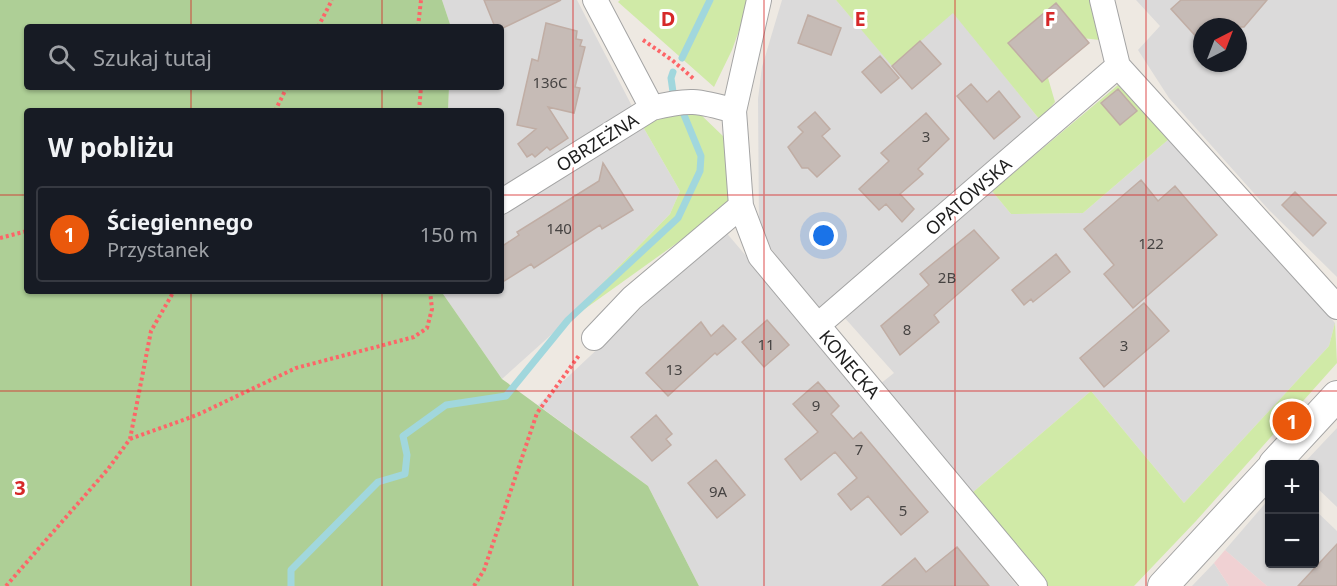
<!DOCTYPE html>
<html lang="pl">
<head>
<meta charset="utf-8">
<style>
  body { margin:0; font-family:"Noto Sans",sans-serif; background:#242831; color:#f1f3f6 }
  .controls { position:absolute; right:18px; bottom:18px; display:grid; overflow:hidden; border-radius:6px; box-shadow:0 2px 4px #0004 }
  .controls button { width:54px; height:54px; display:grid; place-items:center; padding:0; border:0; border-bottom:2px solid #363941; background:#171b24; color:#f1f3f6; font:30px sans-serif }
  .compass { position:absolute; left:1193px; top:18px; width:54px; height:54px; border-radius:50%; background:#171b24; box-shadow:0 2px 4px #0004; rotate:42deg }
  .you { position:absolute; left:824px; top:236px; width:21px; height:21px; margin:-15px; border:4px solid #fff; border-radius:50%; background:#1a73e8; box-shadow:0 0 0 9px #1a73e833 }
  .badge { display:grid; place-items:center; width:39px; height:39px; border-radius:50%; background:#ea580c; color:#fff; font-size:20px; font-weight:700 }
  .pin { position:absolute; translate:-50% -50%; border:3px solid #fff; box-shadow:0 2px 6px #0006 }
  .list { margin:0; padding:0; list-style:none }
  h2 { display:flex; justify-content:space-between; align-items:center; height:78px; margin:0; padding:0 24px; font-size:26px }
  h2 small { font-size:20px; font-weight:400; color:#9ea1a6 }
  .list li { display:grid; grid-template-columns:39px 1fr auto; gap:18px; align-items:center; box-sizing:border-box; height:96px; margin:0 12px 12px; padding:0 12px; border:2px solid #363941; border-radius:6px }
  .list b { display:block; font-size:22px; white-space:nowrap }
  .list p { margin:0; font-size:20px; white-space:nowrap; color:#9ea1a6 }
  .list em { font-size:20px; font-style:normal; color:#9ea1a6 }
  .icon { flex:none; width:33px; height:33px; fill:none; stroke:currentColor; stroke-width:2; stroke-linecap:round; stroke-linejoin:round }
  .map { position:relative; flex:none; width:1337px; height:586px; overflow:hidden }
  .search { position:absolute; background:#171b24; box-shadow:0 2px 4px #0004; left:24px; top:24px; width:480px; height:66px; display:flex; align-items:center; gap:15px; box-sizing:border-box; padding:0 21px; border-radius:6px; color:#9ea1a6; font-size:22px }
  .panel { position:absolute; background:#171b24; box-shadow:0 2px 4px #0004; left:24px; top:108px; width:480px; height:186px; border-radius:6px }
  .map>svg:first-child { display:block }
  .residential { fill:#dbdada; fill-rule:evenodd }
  .commercial { fill:#f0d1d3 }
  .grass { fill:#d0eaa7 }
  .forest { fill:#aecf96 }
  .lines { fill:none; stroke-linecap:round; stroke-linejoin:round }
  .stream { stroke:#a1d7dd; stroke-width:7 }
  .building { fill:#c6bbb6; stroke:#c0ada4; stroke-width:1.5 }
  .minor-casing { stroke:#a4a4a4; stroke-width:26 }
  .tertiary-casing { stroke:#a4a4a4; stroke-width:32 }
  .path { stroke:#fd6568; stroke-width:4; stroke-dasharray:3 3; stroke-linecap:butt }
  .minor { stroke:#fff; stroke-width:24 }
  .tertiary { stroke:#fff; stroke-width:30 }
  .grid { fill:none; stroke:#d62828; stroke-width:1.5; stroke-opacity:0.55 }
  .labels { text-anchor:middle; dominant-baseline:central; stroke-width:6; stroke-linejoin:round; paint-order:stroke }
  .number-label { font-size:15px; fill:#474443 }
  .street-label { font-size:18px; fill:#1d1d1d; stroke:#fff }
  .grid-label { font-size:20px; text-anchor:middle; font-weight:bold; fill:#d62828; stroke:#fff; stroke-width:6; stroke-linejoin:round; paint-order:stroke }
</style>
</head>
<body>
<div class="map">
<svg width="1337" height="586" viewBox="0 0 1337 586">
  <rect width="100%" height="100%" fill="#eee9e2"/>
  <!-- residential -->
  <path class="residential" d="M442 0H577L634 110 501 195V111H448L449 87H501V27H451Z
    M782 0H836L892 65 953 12 1040 120 818 310 763 238 759 228 758 99 762 67Z
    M1136 0H1337V277L1268 209 1169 98 1138 50 1160 26ZM1202 27H1238V63H1202Z
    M642 125 680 191 670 214 561 326 502 379 441 291H501V212Z
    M1169 139 1335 323 1329 346 1184 503 1091 391 972 493 880 384 894 373 843 316 992 191 1011 214 1083 213Z
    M724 230 886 420 1017 586H699L648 486 538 405Z
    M1337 428V507L1315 486 1314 464H1303Z
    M1269 499 1270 564H1314L1315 510 1337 531V586H1267L1225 550Z
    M1214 563 1229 586H1192Z"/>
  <!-- commercial -->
  <path class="commercial" d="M1225 550 1267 586H1229L1214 563Z"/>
  <!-- grass -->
  <path class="grass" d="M620 0H750L732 50 714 87 618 2Z
    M836 0H1093L1100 40 1072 37 1044 64 1055 102 1040 120 953 13 892 66Z
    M1118 85 1169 139 1083 213 1011 214 992 191Z
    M676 107 699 113 724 137 730 205 561 326 670 214 680 191 642 125Z
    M1335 323 1337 363 1196 521 1134 586H1048L972 493 1091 391 1184 503 1329 346Z"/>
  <!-- forest -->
  <path class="forest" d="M0 0H442L451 27H27V87H449L448 111H27V291H441L502 379 648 486 699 586H0Z"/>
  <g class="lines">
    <!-- stream -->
    <path class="stream" d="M682 58 710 0
      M673 92 671 78 673 72
      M291 586V570L378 482 405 474 407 455 403 436 446 405 506 396 568 320 678 218 700 171 701 156 682 110"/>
  </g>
  <!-- building -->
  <path class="building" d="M484 0H561L501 29 495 27Z
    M1181 0H1267L1244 27H1202V43L1171 9Z
    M1056 3 1089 43 1042 82 1008 43Z
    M808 15 841 28 831 55 798 43Z
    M546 23 577 31 576 39 582 40 580 46 585 47 575 87 580 88 574 113 548 107 568 138 550 150 547 147 535 157 532 154 527 157 518 144 536 129 517 125 532 59 538 61Z
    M920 41 941 64 912 89 892 66Z
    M880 56 899 78 881 93 862 72Z
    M971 84 987 102 999 91 1020 117 994 139 957 96Z
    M1118 89 1137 111 1120 125 1101 103Z
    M815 112 830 129 822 136 840 156 817 177 808 168H802L788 147 803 132 798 127Z
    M926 113 949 139 918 169 923 174 900 194 914 209 902 222 886 204 879 210 859 189 889 161 881 153Z
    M603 163 633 210 602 229 600 225 534 268 531 264 501 283V247L519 235 517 232 599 181Z
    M1141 180 1158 201 1175 186 1217 235 1133 308 1104 274 1114 265 1084 229Z
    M1295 192 1326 223 1313 236 1282 205Z
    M974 230 999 258 934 315 939 322 900 355 881 326 929 285 920 274Z
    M1056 254 1070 272 1033 302 1031 299 1024 305 1012 290Z
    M1144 303 1169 331 1104 387 1080 358Z
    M767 320 789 345 764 367 742 342Z
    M701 322 711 336 723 325 736 339 717 355 715 353 668 396 646 373Z
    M818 382 839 406 831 414 853 439 861 432 928 512 901 535 868 496 851 510 838 494 857 478 835 452 801 480 785 459 818 432 793 404Z
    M656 415 672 434 666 439 671 445 652 461 631 437Z
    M716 460 745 495 717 518 688 483Z
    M1337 544V586H1298Z
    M957 547 989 586H882L915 558 926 572Z"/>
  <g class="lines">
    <!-- minor casing -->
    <g class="minor-casing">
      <path id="minor" d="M759 0 734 111 741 206 760 256 1035 586
        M1102 0 1118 66 1337 307
        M652 108C688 99 698 100 734 111
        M501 202 652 108 595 0
        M818 325 1118 66
        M594 338 632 298 741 206"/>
    </g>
    <!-- tertiary casing -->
    <g class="tertiary-casing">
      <path id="tertiary" d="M1274 464 1337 396
        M1163 586 1270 470"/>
    </g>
    <!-- path -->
    <path class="path" d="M318 27 332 0
      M418 27 421 0
      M643 40 672 60 694 79
      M275 111 287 87
      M419 111 421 87
      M0 238 27 231
      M130 439 197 415 296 368 414 337 427 328 432 309 430 291
      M6 586 108 469 130 439 151 331 174 291
      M474 586 484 570 537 413 580 354"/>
    <!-- minor -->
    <use href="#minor" class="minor"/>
    <!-- tertiary -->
    <use href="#tertiary" class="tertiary"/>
  </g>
  <!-- grid -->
  <path class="grid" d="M191 0V27M382 0V27M573 0V586M764 0V586M955 0V586M1146 0V586M191 87V111M382 87V111M0 195H27M501 195H1337M191 291V586M382 291V586M0 391H1337"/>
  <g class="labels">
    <!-- number labels -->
    <g class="number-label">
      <text x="550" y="82">136C</text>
      <text x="926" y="136">3</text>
      <text x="559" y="228">140</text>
      <text x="1151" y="243">122</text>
      <text x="947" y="277">2B</text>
      <text x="907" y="329">8</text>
      <text x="766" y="344">11</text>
      <text x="1124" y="345">3</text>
      <text x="674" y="369">13</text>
      <text x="816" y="405">9</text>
      <text x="859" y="449">7</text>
      <text x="718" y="491">9A</text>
      <text x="903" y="510">5</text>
    </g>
    <!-- street labels -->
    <g class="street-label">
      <text transform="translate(597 142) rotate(-32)">OBRZEŻNA</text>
      <text transform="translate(968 196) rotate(-41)">OPATOWSKA</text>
      <text transform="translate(850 364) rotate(50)">KONECKA</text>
    </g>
  </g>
  <g class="grid-label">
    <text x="668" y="26">D</text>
    <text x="860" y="26">E</text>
    <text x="1050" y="26">F</text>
    <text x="20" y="495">3</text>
  </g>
</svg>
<div class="controls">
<button>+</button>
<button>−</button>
</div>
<svg class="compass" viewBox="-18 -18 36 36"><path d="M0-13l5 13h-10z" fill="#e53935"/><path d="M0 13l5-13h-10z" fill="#9ea1a6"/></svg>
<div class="you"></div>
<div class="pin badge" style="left:1292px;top:421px">1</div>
<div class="search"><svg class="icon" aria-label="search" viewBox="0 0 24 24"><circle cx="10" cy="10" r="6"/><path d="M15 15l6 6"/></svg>Szukaj tutaj</div>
<section class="panel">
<h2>W pobliżu<small></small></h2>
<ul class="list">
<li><span class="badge">1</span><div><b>Ściegiennego</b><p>Przystanek</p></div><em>150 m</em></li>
</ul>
</section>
</div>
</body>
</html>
